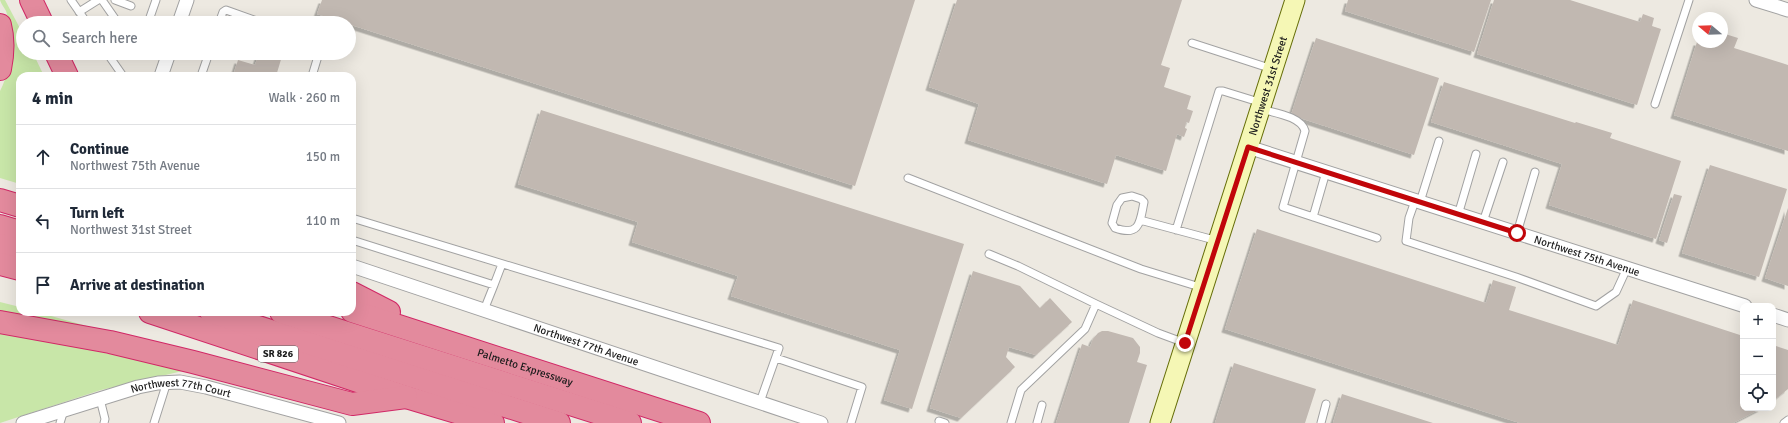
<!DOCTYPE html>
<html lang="en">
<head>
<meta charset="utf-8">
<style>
  body { margin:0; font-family:Signika,sans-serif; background:#f2f2f3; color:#1f2937 }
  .controls { position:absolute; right:12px; bottom:12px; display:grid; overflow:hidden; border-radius:8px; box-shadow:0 4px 16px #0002 }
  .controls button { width:36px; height:36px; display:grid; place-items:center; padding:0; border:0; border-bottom:1px solid #e0e1e3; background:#fff; color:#1f2937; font:20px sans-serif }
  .compass { position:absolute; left:1692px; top:12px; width:36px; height:36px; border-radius:50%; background:#fff; box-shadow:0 4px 16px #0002; rotate:289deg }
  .stop { position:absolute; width:12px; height:12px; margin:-9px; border:3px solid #c1060a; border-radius:50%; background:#fff }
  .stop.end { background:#c1060a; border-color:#fff; box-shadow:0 1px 4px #0008 }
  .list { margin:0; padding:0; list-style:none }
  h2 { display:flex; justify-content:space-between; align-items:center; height:52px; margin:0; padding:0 16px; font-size:17px }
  h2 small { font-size:13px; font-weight:400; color:#747a83 }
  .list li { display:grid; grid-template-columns:26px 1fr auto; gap:12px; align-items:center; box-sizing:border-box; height:64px; padding:0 16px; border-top:1px solid #e0e1e3 }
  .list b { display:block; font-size:15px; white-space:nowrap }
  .list p { margin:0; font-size:13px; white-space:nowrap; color:#747a83 }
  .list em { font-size:13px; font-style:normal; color:#747a83 }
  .icon { flex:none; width:22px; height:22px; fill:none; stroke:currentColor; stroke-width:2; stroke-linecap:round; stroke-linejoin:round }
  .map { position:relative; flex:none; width:1788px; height:423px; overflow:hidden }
  .search { position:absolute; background:#fff; box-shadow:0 4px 16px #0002; left:16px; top:16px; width:340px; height:44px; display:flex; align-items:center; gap:10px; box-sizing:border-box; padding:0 14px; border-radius:22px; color:#747a83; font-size:15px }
  .panel { position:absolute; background:#fff; box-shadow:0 4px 16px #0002; left:16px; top:72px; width:340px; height:244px; border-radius:12px }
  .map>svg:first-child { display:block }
  .grass { fill:#c8e6a8 }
  .building { fill:#c1b8b1; filter:url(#shadow) }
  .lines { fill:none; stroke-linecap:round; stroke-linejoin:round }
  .lane-casing { stroke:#a2a2a2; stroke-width:9 }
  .street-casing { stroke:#a2a2a2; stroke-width:15 }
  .secondary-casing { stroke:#656d08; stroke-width:21 }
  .highway-casing { stroke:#d12866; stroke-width:24 }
  .lane { stroke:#fff; stroke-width:7 }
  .street { stroke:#fff; stroke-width:13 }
  .secondary { stroke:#f5f7b5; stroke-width:19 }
  .highway { stroke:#e38a9d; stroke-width:22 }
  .route { stroke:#c1060a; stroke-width:5 }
  .labels { text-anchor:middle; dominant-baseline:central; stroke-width:3; stroke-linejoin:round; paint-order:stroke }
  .shield { fill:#fff; stroke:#5f5f5f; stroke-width:1 }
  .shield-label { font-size:10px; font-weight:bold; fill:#1b1b1b }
  .street-label { font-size:11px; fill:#1b1b1b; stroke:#fff }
</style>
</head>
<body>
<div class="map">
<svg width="1788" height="423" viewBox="0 0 1788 423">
  <defs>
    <filter id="shadow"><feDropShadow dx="-3.5" dy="3.5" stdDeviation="0" flood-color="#0004"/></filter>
  </defs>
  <rect width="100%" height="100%" fill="#ede9e1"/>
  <!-- grass -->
  <path class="grass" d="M0 0H5L23 34V53H33L44 76H20V184L0 178V91C12 68 15 35 6 11 4 7 1 4 0 0Z
    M0 302 20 307V312H37L101 330 0 313Z
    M0 331 187 370 101 390 0 423Z"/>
  <!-- building -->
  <path class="building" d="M322 0H915L855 186 317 14Z
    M957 0H1182L1161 65 1170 68 1164 87 1191 96 1187 109 1193 111 1189 123 1186 122 1185 128 1187 129 1184 137 1177 134 1166 171 1116 155 1107 184 968 140 979 104 929 87Z
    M1348 0H1491L1474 52 1345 11Z
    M1494 0H1570L1640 22 1643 14 1654 18 1652 26 1661 29 1637 105 1477 54Z
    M1722 33 1738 38 1734 48 1788 65V151L1674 115 1697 42H1722Z
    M1316 38 1439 78 1414 155 1291 115Z
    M259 53H283L276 76H233L238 60 255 65Z
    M1444 82 1575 123 1576 122 1612 133 1610 138 1681 161 1656 239 1549 205 1562 164 1431 122Z
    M541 110 964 244 912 409 884 400 900 350 731 296 738 276 632 242 638 222 518 184Z
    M1710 165 1787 189 1759 277 1682 253Z
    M1674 194 1682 196 1667 243 1659 240Z
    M1788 208V286L1765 278Z
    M1257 229 1486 303 1493 280 1516 287 1509 310 1618 345 1633 300 1743 336V408H1762L1733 423H1520L1225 329Z
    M973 271 1020 286 1040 308 1050 298 1072 322 1036 355 1009 347 1006 357 1015 367 961 418 930 408Z
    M1102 331H1108L1133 338 1140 347V353L1137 362 1147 365 1129 423H1056L1082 344 1090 347 1093 339 1098 333Z
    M1773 345 1788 350V389L1773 401Z
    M1234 363 1316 389 1305 423H1215Z
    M1342 394 1433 423H1333Z"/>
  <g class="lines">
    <!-- lane casing -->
    <g class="lane-casing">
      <path id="lane" d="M71 0 87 23
        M102 0 118 23
        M115 0 131 6
        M79 12 98 0
        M148 23 156 0
        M219 23 223 12 226 10 262 23
        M1192 43 1272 69
        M107 53 123 76
        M201 76 209 53
        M312 76 319 53
        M1655 104 1689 0
        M1261 109C1274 113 1301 116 1305 131L1283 207 1377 238
        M908 178 1141 269 1203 288
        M1132 196 1141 199 1144 202C1140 222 1140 237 1115 228L1112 223 1117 205 1122 198Z
        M1415 201 1409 218 1406 241 1516 277 1596 306 1616 292 1627 268
        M1420 202 1439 141
        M1458 215 1476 154
        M1313 217 1326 172
        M352 218 779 348 760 402
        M1140 220 1218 241
        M1483 222 1503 162
        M1176 230 1219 91H1223L1262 103
        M1517 233 1535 172
        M352 240 494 285 502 264
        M989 254 1018 266 1096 304 1085 329 1021 390 1011 423
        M1096 304 1158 333 1185 343
        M484 310 494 285
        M776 358 862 387 851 423
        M100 399 105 419 104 423
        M939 421 945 423
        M60 423 64 410
        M154 423 167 382
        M1037 423 1042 405
        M1321 423 1326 404
        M1784 423 1788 420"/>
    </g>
    <!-- street casing -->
    <g class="street-casing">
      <g id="street">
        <path d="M1756 0 1788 10"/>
        <path d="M179 23 187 0"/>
        <path d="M161 76 169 53"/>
        <path id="s1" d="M1248 147 1745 306"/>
        <path id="s2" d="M352 266 821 423"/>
        <path d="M1773 315 1788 320"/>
        <path id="s3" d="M23 423 138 387 158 383 180 382 206 387 339 423"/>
      </g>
    </g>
    <!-- secondary casing -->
    <g class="secondary-casing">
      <g id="secondary">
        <path id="s4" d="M1160 423 1295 0"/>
      </g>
    </g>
    <!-- highway casing -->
    <g class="highway-casing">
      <g id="highway">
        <path d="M31 0 42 23"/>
        <path d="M0 25C4 40 3 54 0 69"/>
        <path d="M56 53 67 76"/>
        <path d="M0 200 20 206"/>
        <path d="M0 226 20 232"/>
        <path d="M0 245 20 251"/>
        <path d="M0 264 20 269"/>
        <path d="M352 293 389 312"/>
        <path id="s5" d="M352 311 699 423"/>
        <path d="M150 312 406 397 493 423"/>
        <path d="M211 312 559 423"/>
        <path d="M281 312 630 423"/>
        <path d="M0 322 110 342 193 362 352 404 406 397"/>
      </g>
    </g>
    <!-- lane -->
    <use href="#lane" class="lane"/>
    <!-- street -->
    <use href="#street" class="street"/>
    <!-- secondary -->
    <use href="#secondary" class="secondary"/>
    <!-- highway -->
    <use href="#highway" class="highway"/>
  </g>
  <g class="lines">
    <!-- route -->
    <path class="route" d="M1185 343 1248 147 1517 233"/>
  </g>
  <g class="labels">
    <!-- shield labels -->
    <rect class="shield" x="258" y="346" width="40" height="16" rx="3"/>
    <g class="shield-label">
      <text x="278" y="354">SR 826</text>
    </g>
    <!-- street labels -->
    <g class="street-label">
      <text stroke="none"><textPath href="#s4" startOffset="354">Northwest 31st Street</textPath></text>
      <text stroke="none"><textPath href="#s1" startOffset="356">Northwest 75th Avenue</textPath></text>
      <text stroke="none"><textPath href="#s2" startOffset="247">Northwest 77th Avenue</textPath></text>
      <text stroke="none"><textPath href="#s5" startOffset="182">Palmetto Expressway</textPath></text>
      <text stroke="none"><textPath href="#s3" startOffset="164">Northwest 77th Court</textPath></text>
    </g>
  </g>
</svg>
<div class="controls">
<button>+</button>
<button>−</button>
<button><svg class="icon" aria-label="locate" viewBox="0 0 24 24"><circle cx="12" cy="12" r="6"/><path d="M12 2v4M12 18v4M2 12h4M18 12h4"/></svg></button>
</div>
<svg class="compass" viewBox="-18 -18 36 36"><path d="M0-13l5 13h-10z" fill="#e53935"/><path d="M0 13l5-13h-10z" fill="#747a83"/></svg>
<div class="stop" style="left:1517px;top:233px"></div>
<div class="stop end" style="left:1185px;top:343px"></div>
<div class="search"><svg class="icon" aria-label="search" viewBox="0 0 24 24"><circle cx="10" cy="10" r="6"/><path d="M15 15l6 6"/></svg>Search here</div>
<section class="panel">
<h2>4 min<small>Walk · 260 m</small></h2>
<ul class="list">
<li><svg class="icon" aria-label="ahead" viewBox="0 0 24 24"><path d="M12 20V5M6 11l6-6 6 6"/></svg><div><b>Continue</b><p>Northwest 75th Avenue</p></div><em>150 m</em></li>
<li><svg class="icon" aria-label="left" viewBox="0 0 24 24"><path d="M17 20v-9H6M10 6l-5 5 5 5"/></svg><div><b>Turn left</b><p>Northwest 31st Street</p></div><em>110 m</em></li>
<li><svg class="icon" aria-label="arrive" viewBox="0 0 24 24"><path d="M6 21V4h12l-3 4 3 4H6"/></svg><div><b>Arrive at destination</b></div></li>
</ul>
</section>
</div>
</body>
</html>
